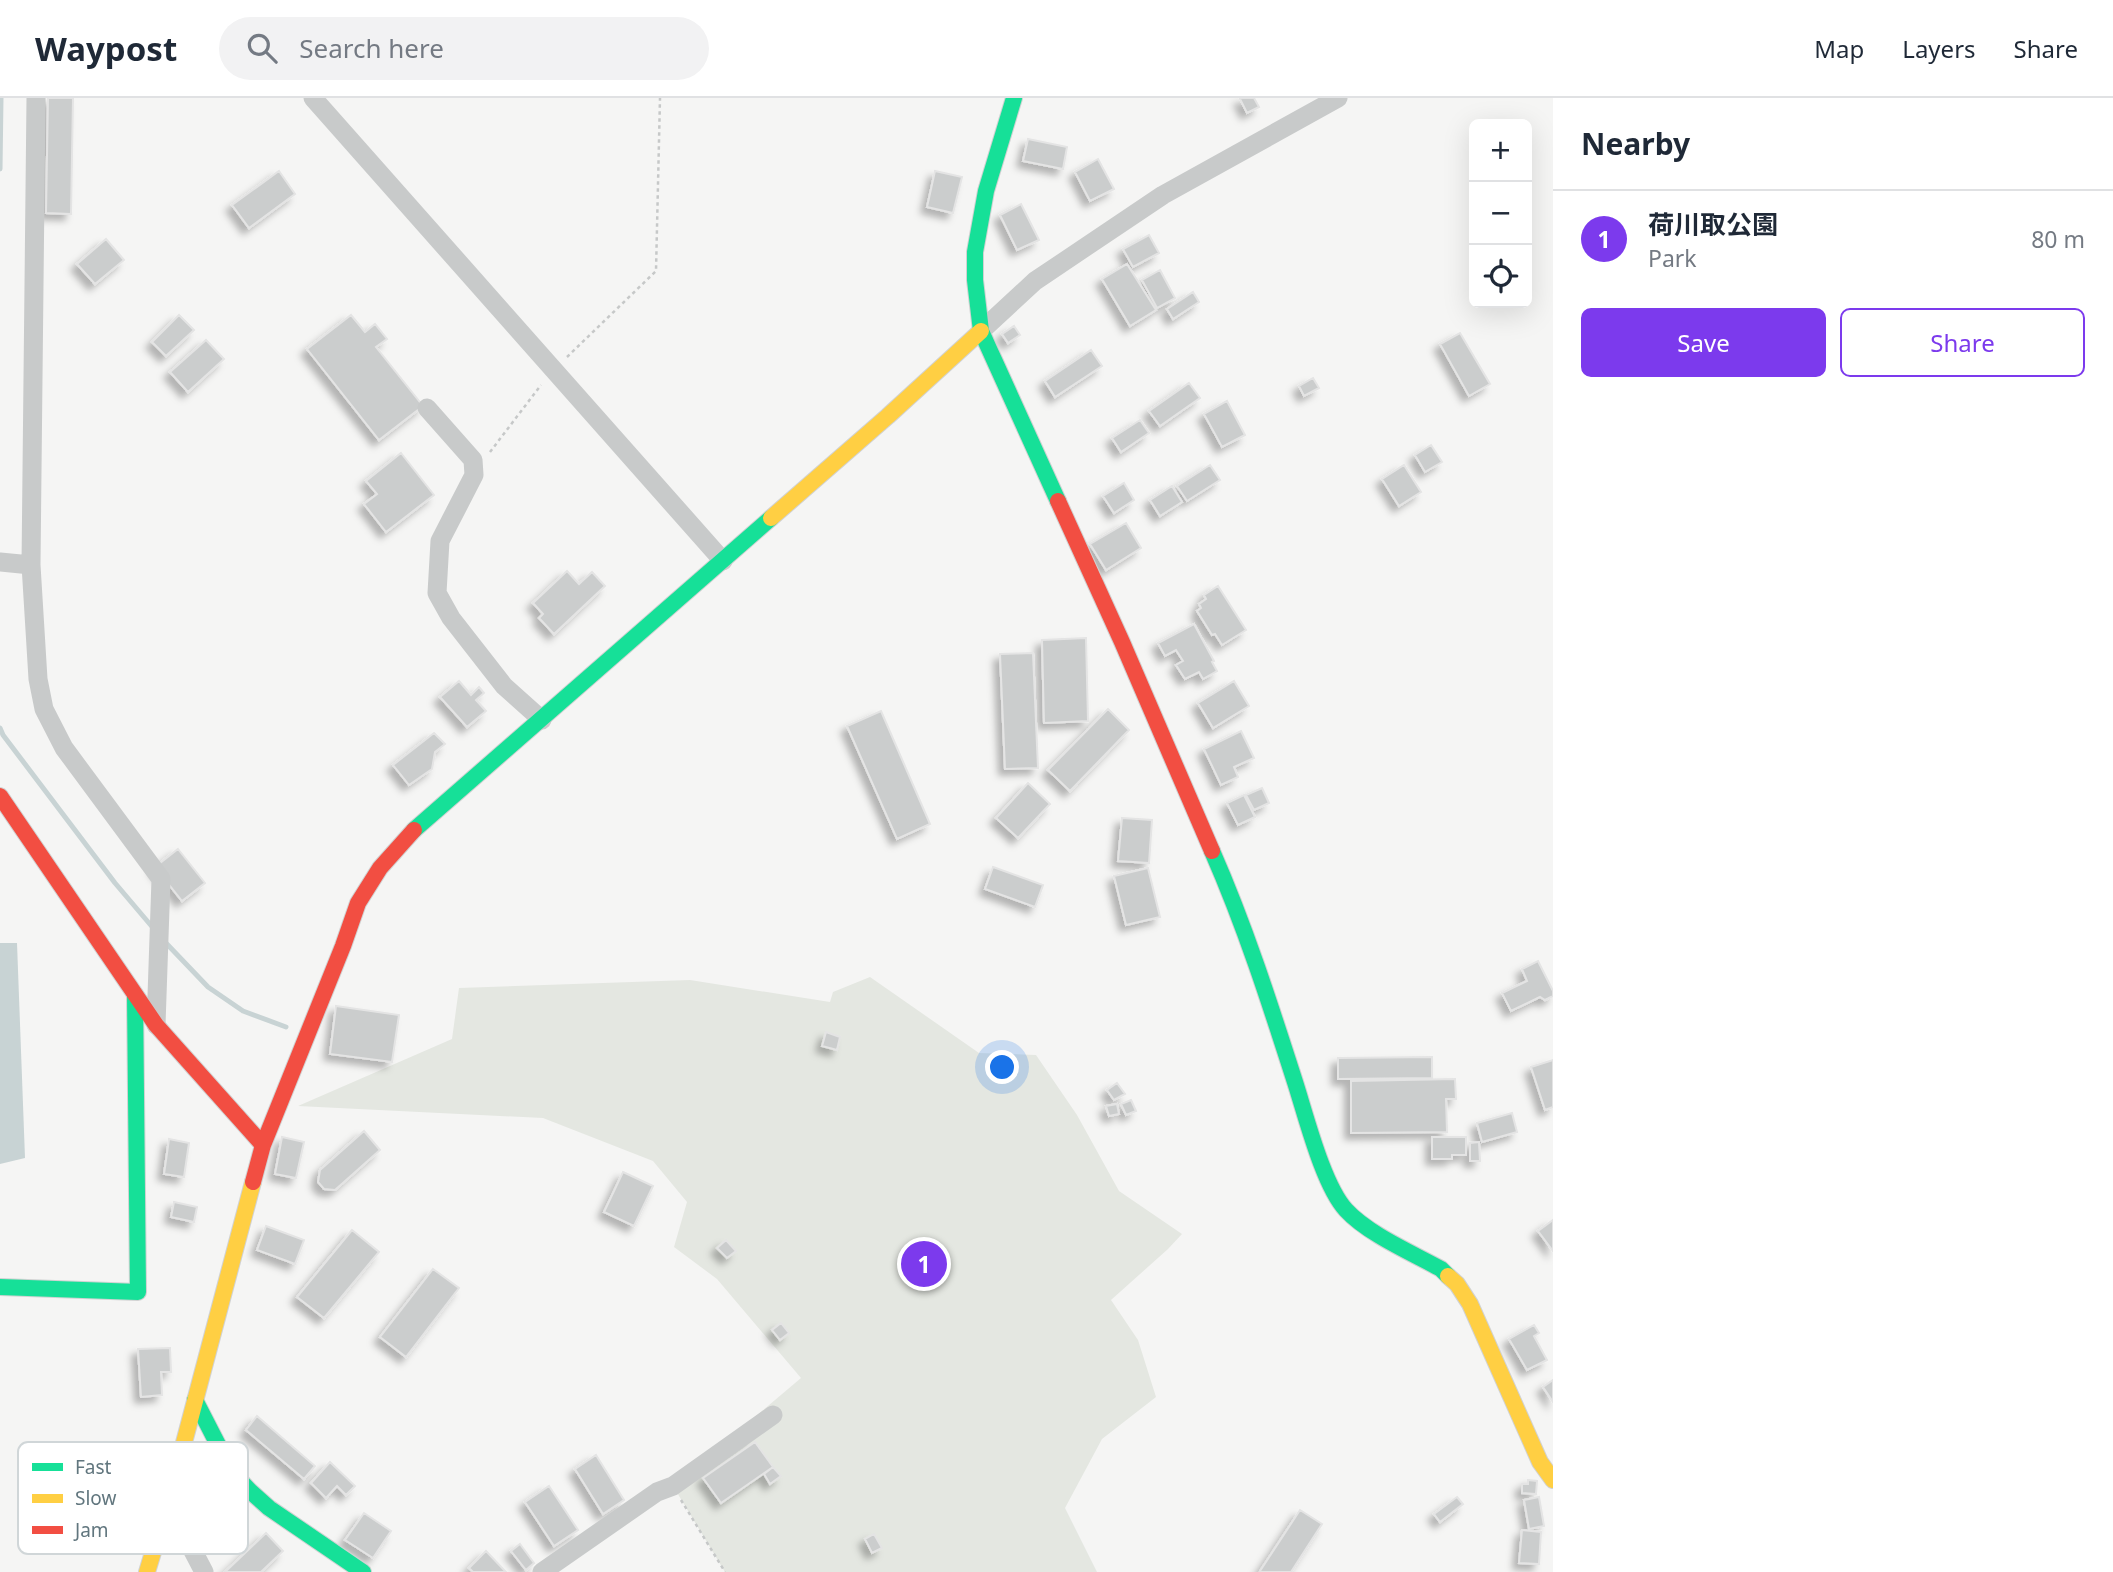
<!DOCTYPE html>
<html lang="en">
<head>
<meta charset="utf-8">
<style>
  body { margin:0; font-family:"Noto Sans","Noto Sans JP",sans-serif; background:#f2f2f3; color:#1f2937 }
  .controls { position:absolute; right:21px; top:21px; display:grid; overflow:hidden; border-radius:10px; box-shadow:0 7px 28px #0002 }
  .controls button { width:63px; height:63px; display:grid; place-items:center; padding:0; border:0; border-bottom:2px solid #e0e1e3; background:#fff; color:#1f2937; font:35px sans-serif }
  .you { position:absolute; left:1003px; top:970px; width:24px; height:24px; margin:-18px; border:5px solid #fff; border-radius:50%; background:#1a73e8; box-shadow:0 0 0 10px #1a73e833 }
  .badge { display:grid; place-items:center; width:46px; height:46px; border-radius:50%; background:#7c3aed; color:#fff; font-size:23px; font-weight:700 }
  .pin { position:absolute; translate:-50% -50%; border:4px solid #fff; box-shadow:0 2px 7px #0006 }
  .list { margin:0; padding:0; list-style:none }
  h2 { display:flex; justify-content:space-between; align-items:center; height:91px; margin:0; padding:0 28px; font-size:30px }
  h2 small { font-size:23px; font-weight:400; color:#747a83 }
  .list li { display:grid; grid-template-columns:46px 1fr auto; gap:21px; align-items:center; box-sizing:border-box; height:98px; padding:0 28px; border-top:2px solid #e0e1e3 }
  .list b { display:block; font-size:26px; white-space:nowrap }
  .list p { margin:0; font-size:23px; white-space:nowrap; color:#747a83 }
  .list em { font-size:23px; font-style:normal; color:#747a83 }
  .actions { display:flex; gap:14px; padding:21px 28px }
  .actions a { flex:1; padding:16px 0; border:2px solid #7c3aed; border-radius:10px; text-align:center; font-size:24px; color:#7c3aed }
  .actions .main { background:#7c3aed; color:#fff }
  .icon { flex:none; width:38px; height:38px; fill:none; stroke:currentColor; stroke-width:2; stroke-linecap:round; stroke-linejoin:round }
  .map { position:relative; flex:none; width:1553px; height:1474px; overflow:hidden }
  header { display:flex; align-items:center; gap:42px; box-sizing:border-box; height:98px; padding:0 35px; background:#fff; border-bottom:2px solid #e0e1e3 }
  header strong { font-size:33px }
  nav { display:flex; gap:38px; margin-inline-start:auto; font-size:24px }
  .search { width:490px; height:63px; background:#f2f2f3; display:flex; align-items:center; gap:18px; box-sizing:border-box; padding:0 24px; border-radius:38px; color:#747a83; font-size:26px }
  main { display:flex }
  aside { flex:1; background:#fff }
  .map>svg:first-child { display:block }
  .green { fill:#e4e7e1 }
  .water { fill:#c8d3d4 }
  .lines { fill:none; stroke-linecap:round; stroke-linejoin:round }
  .stream { stroke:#c8d3d4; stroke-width:5 }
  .building { fill:#cbcdcd; stroke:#e4e4e4; stroke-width:2; filter:url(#shadow) }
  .fast-casing { stroke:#d1d2d2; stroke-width:18 }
  .slow-casing { stroke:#d1d2d2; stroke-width:18 }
  .jam-casing { stroke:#d1d2d2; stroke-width:18 }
  .path { stroke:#c6c8c8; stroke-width:2.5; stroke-dasharray:3.5 3.5; stroke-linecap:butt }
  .street { stroke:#c8caca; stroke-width:19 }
  .fast { stroke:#16e098; stroke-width:16 }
  .slow { stroke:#ffcf43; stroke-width:16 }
  .jam { stroke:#f24e42; stroke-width:16 }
  .key { fill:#fff; stroke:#d0d6d8; stroke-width:2 }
  .key-label { font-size:19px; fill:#61767e }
</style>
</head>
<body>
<header>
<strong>Waypost</strong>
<div class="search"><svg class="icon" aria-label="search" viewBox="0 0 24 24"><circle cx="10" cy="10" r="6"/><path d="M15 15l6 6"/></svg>Search here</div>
<nav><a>Map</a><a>Layers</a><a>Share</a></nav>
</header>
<main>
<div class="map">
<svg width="1553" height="1474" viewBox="0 0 1553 1474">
  <defs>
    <filter id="shadow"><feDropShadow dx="-6" dy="6" stdDeviation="3.5" flood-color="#0004"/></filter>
  </defs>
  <rect width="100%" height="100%" fill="#f5f5f4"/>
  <!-- green -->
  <path class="green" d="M870 879 979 955 1036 957 1077 1017 1119 1093 1182 1136 1168 1151 1111 1202 1138 1242 1156 1299 1102 1341 1065 1410 1097 1474H725L673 1388 801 1280 717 1181 674 1149 687 1104 653 1063 543 1020 298 1008 452 941 459 890 690 882 830 904 833 894Z"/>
  <!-- water -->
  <path class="water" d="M0 845H17L25 1060 0 1066Z"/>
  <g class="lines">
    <!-- stream -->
    <path class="stream" d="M0 71 1 0
      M0 630 3 637 115 785 154 831
      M165 844 208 889 243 913 286 929"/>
  </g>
  <!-- building -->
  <path class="building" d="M48 0H73L71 116 46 115Z
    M1242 0H1254L1259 9 1247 15 1240 1Z
    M1028 41 1067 49 1063 71 1023 63Z
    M1098 61 1114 91 1090 103 1075 74Z
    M279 73 295 96 249 130 232 107Z
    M935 73 962 79 953 115 927 109Z
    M1021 106 1039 142 1017 152 1000 117Z
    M1149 137 1159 155 1133 169 1123 151Z
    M106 141 124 162 95 186 77 166Z
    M1127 166 1156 212 1130 228 1102 181Z
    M1160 172 1175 200 1157 210 1142 182Z
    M1193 194 1199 204 1173 221 1167 211Z
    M179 217 194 232 166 258 152 244Z
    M351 217 365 234 375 226 387 241 376 249 423 308 379 342 307 251Z
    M1014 228 1020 237 1008 245 1002 236Z
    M1460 235 1490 286 1469 298 1440 246Z
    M206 242 224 261 188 294 170 274Z
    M1091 252 1102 268 1055 299 1045 283Z
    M1313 280 1319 290 1304 298 1299 288Z
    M1189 285 1200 300 1160 328 1149 313Z
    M1227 303 1245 337 1222 349 1204 316Z
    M1140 322 1149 335 1121 354 1112 340Z
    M1431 347 1442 364 1425 374 1415 357Z
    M401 355 434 397 386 434 364 406 377 396 366 383Z
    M1210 367 1220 382 1187 403 1177 388Z
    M1404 367 1421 394 1399 408 1382 381Z
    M1124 385 1134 402 1114 415 1103 398Z
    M1172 388 1182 404 1160 418 1150 402Z
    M1126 425 1141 450 1106 472 1090 446Z
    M567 473 579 486 592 474 605 488 554 536 539 520 543 516 533 505Z
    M1218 488 1246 532 1222 547 1215 536 1212 537 1197 513 1201 510 1199 506 1206 501 1204 497Z
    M1194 526 1214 563 1212 564 1217 573 1203 581 1199 574 1185 581 1176 567 1183 563 1176 552 1165 558 1158 545Z
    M1086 540 1088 623 1044 625 1042 542Z
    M1033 555 1038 670 1005 671 1000 556Z
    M459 583 471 597 479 589 484 595 476 602 486 613 467 629 440 599Z
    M1234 583 1249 608 1213 630 1198 605Z
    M1108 611 1129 632 1070 693 1048 672Z
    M881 613 930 726 897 741 847 628Z
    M1241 633 1254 660 1234 669 1238 679 1221 687 1204 651Z
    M434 635 445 646 435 654 432 671 409 687 393 667Z
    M1028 685 1050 706 1018 740 996 720Z
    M1262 690 1269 705 1254 712 1246 697Z
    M1244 697 1255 719 1238 727 1227 705Z
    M1122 720 1152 722 1149 765 1118 763Z
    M178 751 205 785 182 803 155 769Z
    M993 769 1043 787 1035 809 985 791Z
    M1148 770 1160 819 1126 827 1114 778Z
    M1538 863 1553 893V898L1545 902 1540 899 1511 913 1502 895 1527 883 1522 871Z
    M336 908 399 917 392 964 330 956Z
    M826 934 840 939 837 952 822 948Z
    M1432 959V980L1338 981V960Z
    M1553 962V1009L1545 1012 1531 969Z
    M1455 981 1456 1001H1446L1447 1034 1351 1035V983Z
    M1117 985 1125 996 1114 1002 1107 992Z
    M1131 1002 1136 1013 1126 1017 1121 1006Z
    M1117 1006 1119 1016 1109 1018 1106 1008Z
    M1512 1015 1517 1034 1482 1044 1477 1025Z
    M364 1033 380 1052 335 1092 324 1091 318 1084 320 1072Z
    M282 1039 304 1044 296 1080 275 1076Z
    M1432 1039H1466V1057H1452V1061H1432Z
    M169 1041 189 1045 184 1079 164 1076Z
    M1479 1044 1480 1063H1470V1045Z
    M623 1074 653 1088 634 1128 604 1114Z
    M174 1104 197 1109 194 1124 171 1119Z
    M1553 1122V1153L1538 1133Z
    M266 1128 304 1142 295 1166 257 1152Z
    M352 1132 379 1154 324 1220 297 1199Z
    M726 1142 736 1153 727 1160 717 1150Z
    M433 1171 459 1190 406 1259 380 1239Z
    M781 1225 789 1235 780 1242 772 1232Z
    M1534 1227 1539 1235 1534 1238 1547 1262 1527 1272 1509 1241Z
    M170 1250 171 1274H161L162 1297 141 1299 138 1251Z
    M1553 1282V1304L1543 1289Z
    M257 1318 315 1368 304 1381 246 1332Z
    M755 1344 773 1369 721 1405 703 1380Z
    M596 1357 624 1402 603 1416 575 1371Z
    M330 1364 355 1388 346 1397 337 1388 326 1400 311 1385Z
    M773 1369 781 1378 770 1386 764 1376Z
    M1528 1382 1537 1383 1536 1396 1522 1395V1386H1528Z
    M549 1388 578 1432 554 1448 525 1404Z
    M1457 1399 1463 1406 1440 1424 1434 1416Z
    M1539 1399 1544 1428 1529 1431 1524 1402Z
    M1300 1412 1322 1426 1291 1474H1261L1260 1473Z
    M364 1415 391 1433 373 1460 345 1442Z
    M1522 1432 1541 1434 1539 1466 1519 1465Z
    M266 1435 283 1453 261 1474H225Z
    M874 1436 882 1450 872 1455 865 1441Z
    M520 1446 534 1465 526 1472 511 1453Z
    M486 1453 506 1474H473L469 1470Z"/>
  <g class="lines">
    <!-- fast casing -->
    <g class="fast-casing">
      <path id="fast" d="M1014 0 986 93 975 154V182L981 233 1058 403
        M414 732 771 420
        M1212 753C1245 828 1270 906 1295 984 1306 1018 1323 1087 1346 1112 1368 1136 1412 1155 1441 1171L1448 1178
        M0 1189 138 1194 135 897
        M195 1302 232 1374 250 1393 269 1410 363 1474"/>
    </g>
    <!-- slow casing -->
    <g class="slow-casing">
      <path id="slow" d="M771 420 888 318 981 233
        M1448 1178 1457 1186 1470 1206 1540 1364 1553 1382
        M147 1474 168 1405 253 1084"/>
    </g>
    <!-- jam casing -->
    <g class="jam-casing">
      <path id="jam" d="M1058 403 1122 544 1212 753
        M0 698 156 927 263 1047
        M253 1084 263 1047 343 848 358 805 380 770 414 732"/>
    </g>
    <!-- path -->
    <path class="path" d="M567 259 656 173 660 0
      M490 354 541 287
      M681 1402 725 1474"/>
    <!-- street -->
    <path class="street" d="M36 0 31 467 38 581 44 611 64 650 161 781 156 927
      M313 0 723 463
      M981 233 1035 183 1163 97 1338 0
      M427 310 473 362 474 377 440 443 437 495 451 520 504 588 542 622
      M0 464 31 467
      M168 1405 204 1474
      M542 1474 657 1394 673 1388 773 1317"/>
    <!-- fast -->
    <use href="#fast" class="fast"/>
    <!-- slow -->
    <use href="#slow" class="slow"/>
    <!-- jam -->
    <use href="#jam" class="jam"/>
  </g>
  <!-- legend -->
  <rect x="18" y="1344" width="230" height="112" rx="10" class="key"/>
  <rect x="32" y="1365" width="31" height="8" fill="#16e098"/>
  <rect x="32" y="1396" width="31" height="9" fill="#ffcf43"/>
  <rect x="32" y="1428" width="31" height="8" fill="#f24e42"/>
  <g class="key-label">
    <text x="75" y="1376">Fast</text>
    <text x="75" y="1407">Slow</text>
    <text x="75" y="1439">Jam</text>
  </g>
</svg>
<div class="controls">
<button>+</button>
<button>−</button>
<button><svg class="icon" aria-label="locate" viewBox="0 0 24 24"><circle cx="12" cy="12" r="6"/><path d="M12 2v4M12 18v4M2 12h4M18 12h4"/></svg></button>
</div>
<div class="you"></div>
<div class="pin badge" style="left:924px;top:1166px">1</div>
</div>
<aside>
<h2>Nearby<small></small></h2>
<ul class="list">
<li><span class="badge">1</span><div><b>荷川取公園</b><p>Park</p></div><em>80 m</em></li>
</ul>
<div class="actions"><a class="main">Save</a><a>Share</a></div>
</aside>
</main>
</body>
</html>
